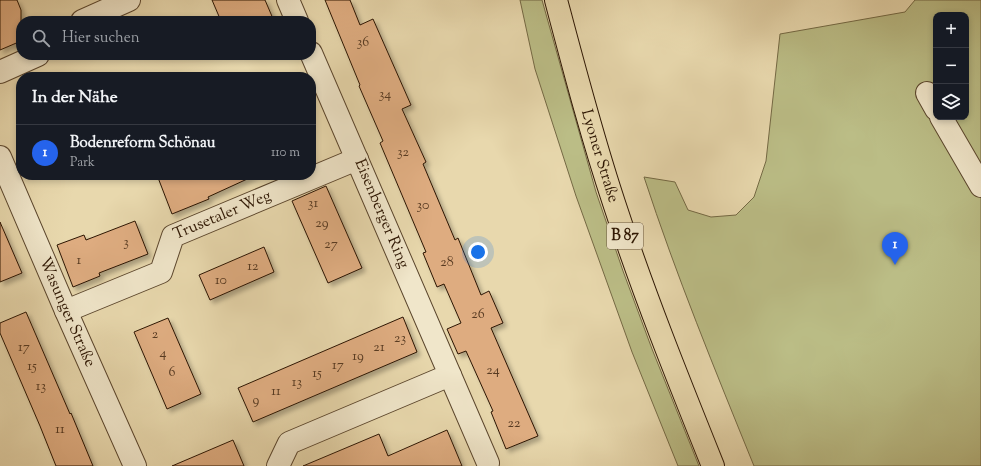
<!DOCTYPE html>
<html lang="de">
<head>
<meta charset="utf-8">
<style>
  body { margin:0; font-family:"Sorts Mill Goudy",serif; background:#242831; color:#f1f3f6 }
  .controls { position:absolute; right:12px; top:12px; display:grid; overflow:hidden; border-radius:8px; box-shadow:0 2px 6px #0003 }
  .controls button { width:36px; height:36px; display:grid; place-items:center; padding:0; border:0; border-bottom:1px solid #363941; background:#171b24; color:#f1f3f6; font:20px sans-serif }
  .you { position:absolute; left:478px; top:252px; width:14px; height:14px; margin:-10px; border:3px solid #fff; border-radius:50%; background:#1a73e8; box-shadow:0 0 0 6px #1a73e833 }
  .badge { display:grid; place-items:center; width:26px; height:26px; border-radius:50%; background:#2563eb; color:#fff; font-size:13px; font-weight:700 }
  .pin { position:absolute; translate:-50% -33px; filter:drop-shadow(0 1px 2px #0008) }
  .pin::after { content:''; position:absolute; top:21px; width:14px; height:12px; background:inherit; clip-path:polygon(0 0,100% 0,50% 100%) }
  .list { margin:0; padding:0; list-style:none }
  h2 { display:flex; justify-content:space-between; align-items:center; height:52px; margin:0; padding:0 16px; font-size:17px }
  h2 small { font-size:13px; font-weight:400; color:#9ea1a6 }
  .list li { display:grid; grid-template-columns:26px 1fr auto; gap:12px; align-items:center; box-sizing:border-box; height:56px; padding:0 16px; border-top:1px solid #363941 }
  .list b { display:block; font-size:15px; white-space:nowrap }
  .list p { margin:0; font-size:13px; white-space:nowrap; color:#9ea1a6 }
  .list em { font-size:13px; font-style:normal; color:#9ea1a6 }
  .icon { flex:none; width:22px; height:22px; fill:none; stroke:currentColor; stroke-width:2; stroke-linecap:round; stroke-linejoin:round }
  .map { position:relative; flex:none; width:981px; height:466px; overflow:hidden }
  .search { position:absolute; background:#171b24; box-shadow:0 2px 6px #0003; left:16px; top:16px; width:300px; height:44px; display:flex; align-items:center; gap:10px; box-sizing:border-box; padding:0 14px; border-radius:16px; color:#9ea1a6; font-size:15px }
  .panel { position:absolute; background:#171b24; box-shadow:0 2px 6px #0003; left:16px; top:72px; width:300px; height:108px; border-radius:16px }
  .map>svg:first-child { display:block }
  .green { fill:#bbbd86; stroke:#746944; fill-rule:evenodd }
  .building { fill:#deac80; stroke:#2c1502; filter:url(#shadow) }
  .lines { fill:none; stroke-linecap:round; stroke-linejoin:round }
  .minor-casing { stroke:#5b462d; stroke-width:24 }
  .major-casing { stroke:#2c1502; stroke-width:24 }
  .minor { stroke:#f0e6ca; stroke-width:22 }
  .major { stroke:#e8d8ad; stroke-width:22 }
  .labels { text-anchor:middle; dominant-baseline:central; stroke-width:3; stroke-linejoin:round; paint-order:stroke }
  .number-label { font-size:14px; fill:#583b22 }
  .shield { fill:#f0e6ca; stroke:#67543e; stroke-width:1 }
  .shield-label { font-size:15px; font-weight:bold; fill:#2c1502 }
  .street-label { font-size:16px; fill:#2c1502; stroke:#f0e6ca }
</style>
</head>
<body>
<div class="map">
<svg width="981" height="466" viewBox="0 0 981 466">
  <defs>
    <filter id="shadow"><feDropShadow dx="3.5" dy="3.5" stdDeviation="2" flood-color="#0004"/></filter>
  </defs>
  <rect width="100%" height="100%" fill="#e8d8ad"/>
  <filter id="stains"><feTurbulence type="fractalNoise" baseFrequency=".005" numOctaves="4"/><feColorMatrix values="0 0 0 0 .2 0 0 0 0 .09 0 0 0 0 .02 0 0 0 .5 -.17"/></filter>
  <radialGradient id="worn" r=".72"><stop offset=".6" stop-color="#630" stop-opacity="0"/><stop offset="1" stop-color="#630" stop-opacity=".3"/></radialGradient>
  <!-- green -->
  <path class="green" d="M520 0H542L596 192 623 271 652 349 699 466H678L632 352 576 196 535 69Z
    M915 0H981V466H754C715 370 676 275 644 177L675 182 688 210 711 217 736 215 754 197 766 161 780 34 905 12ZM936 15H966V117H936Z"/>
  <!-- building -->
  <path class="building" d="M0 0H17L21 10V41L0 50Z
    M212 0H265L274 21H221Z
    M325 0H350L360 25 373 19 411 105 402 109 426 162 423 164 455 240 458 238 481 295 489 291 503 323 491 328 538 436 506 449 491 412 493 411 466 351 458 354 447 329 461 323 444 284 437 287 423 253 426 252 380 143 383 141 359 86 360 85Z
    M157 175H256L208 197 209 199 172 214Z
    M326 186 362 268 328 283 292 201Z
    M135 221 148 254 99 273 100 276 73 287 57 245 84 235 86 240Z
    M0 222 22 273 0 282Z
    M264 247 274 272 210 300 199 275Z
    M26 312 70 414 71 413 93 466H56L40 426 0 333V323Z
    M403 317 417 352 253 422 238 388Z
    M168 318 201 394 167 409 134 332Z
    M447 430 462 466H303L379 434 388 456Z
    M233 440 244 466H172Z"/>
  <g class="lines">
    <!-- minor casing -->
    <g class="minor-casing">
      <g id="minor">
        <path d="M288 0 297 21"/>
        <path d="M82 21 129 0"/>
        <path d="M0 72 38 55"/>
        <path d="M927 93 936 109"/>
        <path d="M941 117 981 186"/>
        <path id="s1" d="M0 157 66 311 135 466"/>
        <path id="s2" d="M66 311 161 272 173 236 357 159"/>
        <path d="M450 375 488 463"/>
        <path d="M278 466 289 443 450 375 311 53"/>
      </g>
    </g>
    <!-- major casing -->
    <g class="major-casing">
      <g id="major">
        <path id="s3" d="M556 0C574 68 592 137 614 203 643 292 678 379 713 466"/>
      </g>
    </g>
    <!-- minor -->
    <use href="#minor" class="minor"/>
    <!-- major -->
    <use href="#major" class="major"/>
  </g>
  <g class="labels">
    <!-- number labels -->
    <g class="number-label">
      <text x="363" y="43">36</text>
      <text x="385" y="95">34</text>
      <text x="403" y="153">32</text>
      <text x="313" y="204">31</text>
      <text x="423" y="206">30</text>
      <text x="322" y="224">29</text>
      <text x="126" y="243">3</text>
      <text x="331" y="245">27</text>
      <text x="79" y="261">1</text>
      <text x="447" y="263">28</text>
      <text x="253" y="267">12</text>
      <text x="221" y="281">10</text>
      <text x="478" y="315">26</text>
      <text x="155" y="335">2</text>
      <text x="400" y="339">23</text>
      <text x="24" y="348">17</text>
      <text x="379" y="348">21</text>
      <text x="163" y="354">4</text>
      <text x="358" y="357">19</text>
      <text x="338" y="366">17</text>
      <text x="32" y="367">15</text>
      <text x="493" y="371">24</text>
      <text x="172" y="373">6</text>
      <text x="317" y="374">15</text>
      <text x="297" y="383">13</text>
      <text x="41" y="387">13</text>
      <text x="276" y="392">11</text>
      <text x="256" y="401">9</text>
      <text x="514" y="424">22</text>
      <text x="60" y="430">11</text>
    </g>
    <!-- shield labels -->
    <rect class="shield" x="607" y="223" width="36" height="26" rx="3"/>
    <g class="shield-label">
      <text x="625" y="236">B 87</text>
    </g>
    <!-- street labels -->
    <g class="street-label">
      <text stroke="none"><textPath href="#s3" startOffset="162">Lyoner Straße</textPath></text>
      <text transform="translate(381 214) rotate(67)">Eisenberger Ring</text>
      <text stroke="none"><textPath href="#s2" startOffset="194">Trusetaler Weg</textPath></text>
      <text stroke="none"><textPath href="#s1" startOffset="169">Wasunger Straße</textPath></text>
    </g>
  </g>
  <rect width="100%" height="100%" filter="url(#stains)"/>
  <rect width="100%" height="100%" fill="url(#worn)"/>
</svg>
<div class="controls">
<button>+</button>
<button>−</button>
<button><svg class="icon" aria-label="layers" viewBox="0 0 24 24"><path d="M12 4l9 5-9 5-9-5zM3 14l9 5 9-5"/></svg></button>
</div>
<div class="you"></div>
<div class="pin badge" style="left:895px;top:265px">1</div>
<div class="search"><svg class="icon" aria-label="search" viewBox="0 0 24 24"><circle cx="10" cy="10" r="6"/><path d="M15 15l6 6"/></svg>Hier suchen</div>
<section class="panel">
<h2>In der Nähe<small></small></h2>
<ul class="list">
<li><span class="badge">1</span><div><b>Bodenreform Schönau</b><p>Park</p></div><em>110 m</em></li>
</ul>
</section>
</div>
</body>
</html>
